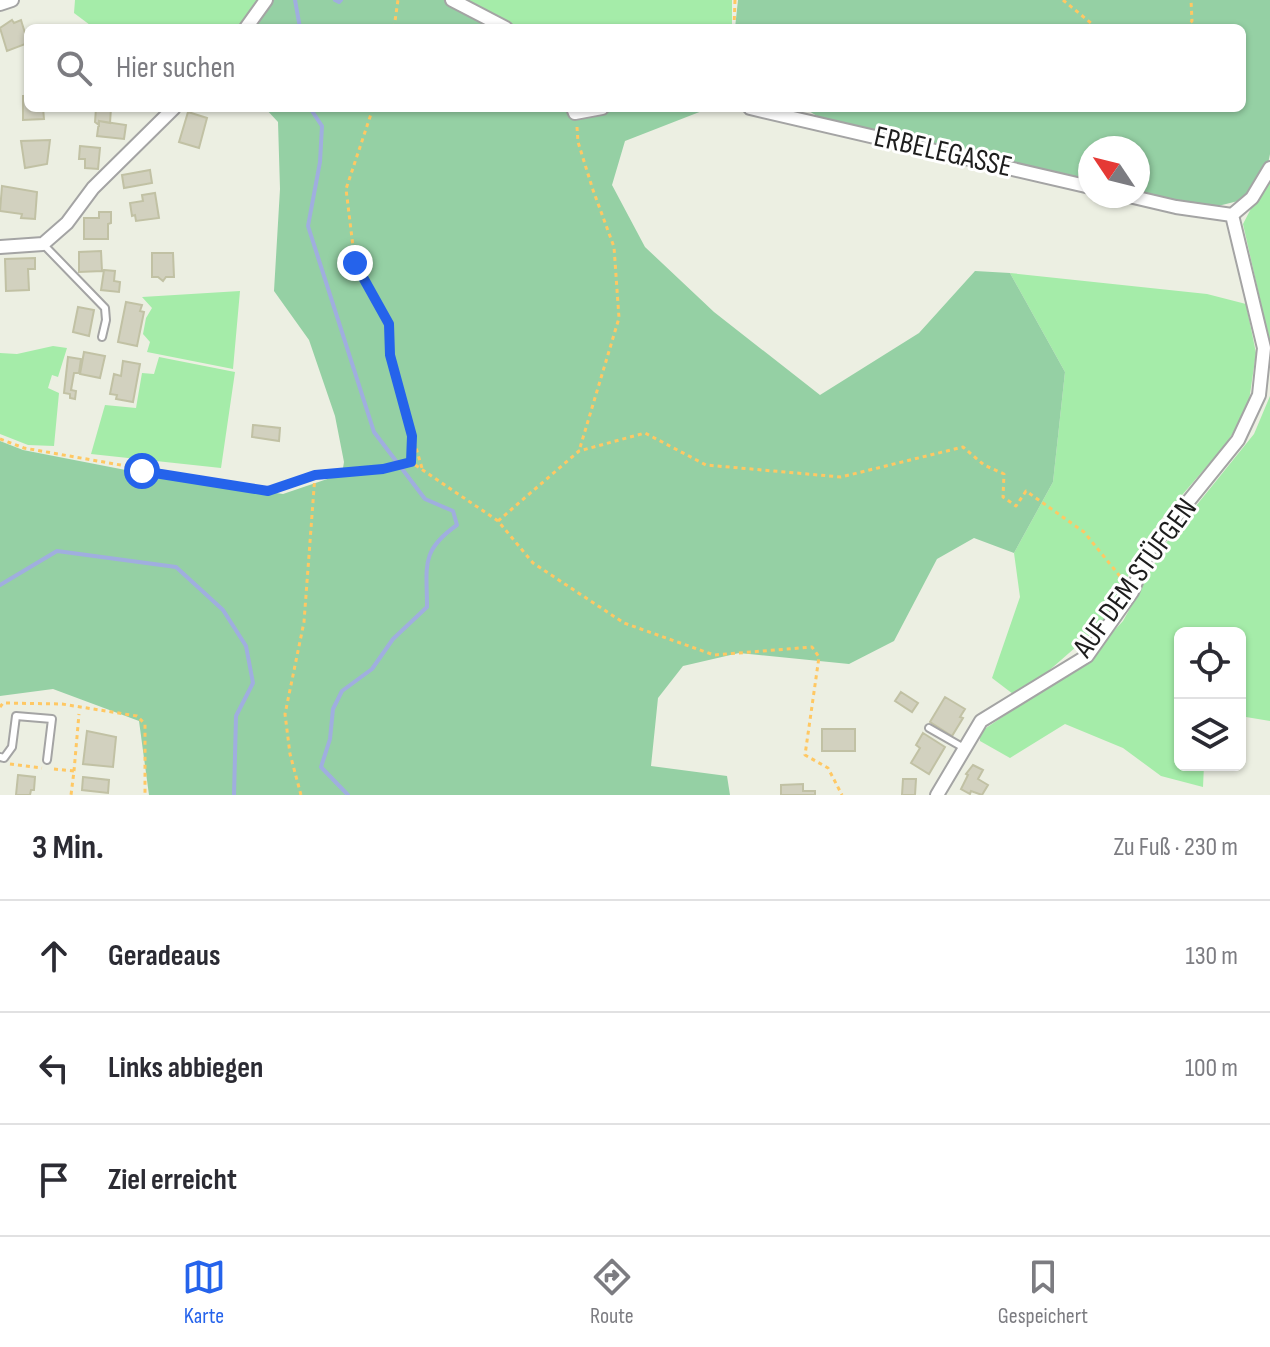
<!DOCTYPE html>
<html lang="de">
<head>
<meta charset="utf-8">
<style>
  body { margin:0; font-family:"Sofia Sans Condensed",sans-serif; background:#f2f2f3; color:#2b2b33 }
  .controls { position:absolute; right:24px; bottom:24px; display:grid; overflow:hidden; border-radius:12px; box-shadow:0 2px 6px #0004 }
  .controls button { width:72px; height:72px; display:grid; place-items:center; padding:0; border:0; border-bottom:2px solid #e1e1e2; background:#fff; color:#2b2b33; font:40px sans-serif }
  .compass { position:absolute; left:1078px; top:136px; width:72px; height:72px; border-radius:50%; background:#fff; box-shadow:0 2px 6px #0004; rotate:305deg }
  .stop { position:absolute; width:24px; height:24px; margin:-18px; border:6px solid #2563eb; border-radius:50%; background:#fff }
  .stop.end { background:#2563eb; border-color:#fff; box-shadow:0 2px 8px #0008 }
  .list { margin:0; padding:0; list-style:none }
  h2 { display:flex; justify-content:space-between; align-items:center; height:104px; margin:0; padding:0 32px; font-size:34px }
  h2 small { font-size:26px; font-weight:400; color:#7c7c81 }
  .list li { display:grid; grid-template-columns:52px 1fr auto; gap:24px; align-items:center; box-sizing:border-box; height:112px; padding:0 32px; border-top:2px solid #e1e1e2 }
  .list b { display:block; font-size:30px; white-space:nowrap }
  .list em { font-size:26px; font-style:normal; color:#7c7c81 }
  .icon { flex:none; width:44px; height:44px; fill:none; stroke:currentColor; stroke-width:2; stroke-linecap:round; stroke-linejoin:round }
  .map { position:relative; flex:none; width:1270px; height:795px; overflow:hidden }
  .search { position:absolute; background:#fff; box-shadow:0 2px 6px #0004; left:24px; right:24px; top:24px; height:88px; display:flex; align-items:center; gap:20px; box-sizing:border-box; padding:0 28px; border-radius:12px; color:#7c7c81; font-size:30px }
  .sheet { height:440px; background:#fff }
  nav { display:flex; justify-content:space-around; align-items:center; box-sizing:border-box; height:112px; border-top:2px solid #e1e1e2; background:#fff; font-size:22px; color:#7c7c81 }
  nav a { display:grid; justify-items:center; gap:4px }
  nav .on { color:#2563eb }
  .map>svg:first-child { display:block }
  .grass { fill:#a5eca9 }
  .forest { fill:#95d0a4 }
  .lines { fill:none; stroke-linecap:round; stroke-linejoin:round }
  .stream { stroke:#a0aedf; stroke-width:4 }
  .building { fill:#d2d1bf; stroke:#c1c1a4; stroke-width:2 }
  .lane-casing { stroke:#a4a4a4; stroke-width:10 }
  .street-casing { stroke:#a4a4a4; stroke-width:16 }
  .path { stroke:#ffc863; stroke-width:3; stroke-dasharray:4 4; stroke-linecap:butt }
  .lane { stroke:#fff; stroke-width:6 }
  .street { stroke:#fff; stroke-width:12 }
  .route { stroke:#2563eb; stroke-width:10 }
  .labels { text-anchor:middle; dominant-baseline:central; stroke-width:6; stroke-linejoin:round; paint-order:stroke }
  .street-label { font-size:30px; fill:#1d1d1d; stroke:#fff }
</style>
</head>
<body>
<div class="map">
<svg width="1270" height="795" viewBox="0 0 1270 795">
  <rect width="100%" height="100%" fill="#ecefe2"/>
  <!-- grass -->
  <path class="grass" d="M75 0H259L240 28H94L74 13Z
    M461 0H732V28H516Z
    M1270 172V344L1243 224Z
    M1010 273 1207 294 1246 304 1256 353 1248 408 1226 444 1158 523 1100 626 1045 674 1013 694 992 678 1020 597 1014 553 1053 482 1065 372Z
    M240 291 233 369 147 352 150 342 143 334 146 318 152 308 142 297Z
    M53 346 67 348 58 377 52 375 48 388 59 393 54 446 28 445 0 434V353L17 354Z
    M159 357 235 372 221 468 91 454 105 405 136 408 142 373 154 374Z
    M1270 396V721L1240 716V633H1180V765H1204L1203 787 1161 776 1123 748 1065 724 1010 758 980 741V732L1086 661 1123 621 1166 543 1254 434Z"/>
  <!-- forest -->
  <path class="forest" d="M273 0H452L504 28H253Z
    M738 0H1270V154L1267 169 1246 199 1210 208 1138 193V148H1090V182L817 116 804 108H1242V28H735Z
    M265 108H701L702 111 625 141 612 185 645 247 714 312 820 395 919 333 975 271 1010 273 1065 372 1053 482 1014 553 974 538 937 559 894 641 849 664 739 653 683 666 658 698 651 766 727 776 730 795H149L139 721 53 689 0 696V441L23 450 141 473 283 494 342 474 344 462 335 416 309 340 274 291 280 189 278 122Z"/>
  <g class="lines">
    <!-- stream -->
    <path class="stream" d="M295 0 300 28
      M335 0 339 2 341 0
      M310 108 322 126 320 162 308 226 374 432 425 499 453 511 457 525C420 551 427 566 427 607L393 639 372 669 342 691 333 709 330 739 321 767 348 795
      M0 585 57 551 176 567 223 610 246 646 253 683 236 716 234 795"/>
  </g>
  <!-- building -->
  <path class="building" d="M12 20 14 23 21 20 28 43 7 51 0 28Z
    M23 96H28V108H43L44 119 23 120Z
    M96 108H111L110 123 99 121V125L95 122Z
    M188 112 207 118 199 148 179 142Z
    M99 121 126 125 124 139 97 136Z
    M50 140 47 164 25 168 21 141Z
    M80 146 100 148 98 169 85 168V159H79Z
    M150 170 152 183 124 188 122 175Z
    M2 186 37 192 35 219 21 218 22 214 0 211Z
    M155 193 159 218 136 221 135 215 132 216 130 203 143 201 142 195Z
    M99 212H111V223L108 224V239H84V218H99Z
    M101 251 102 271 79 272V252Z
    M152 253H173L174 277H166L163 281 158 277H152Z
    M35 258V269H28L29 290 6 291 5 259Z
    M104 270 115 271 114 281 120 282 119 292 101 290Z
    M126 302 142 305 140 311 144 312 137 346 118 342Z
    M78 307 94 310 89 336 73 332Z
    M84 352 105 356 100 378 80 374Z
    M68 357 81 359 79 373H74L71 390 76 391 75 399 70 398V394L64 393Z
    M123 361 140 364 133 402 116 399 117 395 110 394 114 374 121 376Z
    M253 425 280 428 279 441 252 437Z
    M901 692 918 703 912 712 895 701Z
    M945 697 965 709 960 717 963 718 952 736 930 722Z
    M822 729H855V751H822Z
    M87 731 116 737 113 767 83 764Z
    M923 733 945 747 929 774 911 763 920 748 916 745Z
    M973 765 983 770 978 779 988 785 982 795 971 791 970 794 961 789 968 775 966 774Z
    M18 775 35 777 34 790H31L30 795H16Z
    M83 777 109 780 108 793 82 790Z
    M903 779H916L915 795H902Z
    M803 784V791H815V795H781V785Z"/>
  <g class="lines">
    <!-- lane casing -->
    <g class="lane-casing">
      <path id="lane" d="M43 244 105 308 106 320 102 337
        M929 728 964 748
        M0 757 4 758 12 747 16 716 52 719 47 760"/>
    </g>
    <!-- street casing -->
    <g class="street-casing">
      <path id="street" d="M452 0 506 28
        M0 4 12 0
        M246 28 266 0
        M573 108 575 113 602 108
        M750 108 1090 187
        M1129 196 1176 207 1232 215 1252 198 1270 168
        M0 247 43 244 67 223 93 188 174 108
        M937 795 981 721 1087 656 1132 592 1149 550 1238 440 1259 395 1264 348 1232 215"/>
    </g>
    <!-- path -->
    <path class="path" d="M1063 0 1097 28
      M394 28 398 0
      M734 28 735 0
      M1185 28 1192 21 1191 0
      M373 108 346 189 355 263 389 324 390 355 412 436 411 462 498 521 533 563 624 623 714 655 812 647 819 657 805 755 828 768 842 795
      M577 127 578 142 593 190 614 247 619 318 579 451
      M0 439 24 448 268 491 315 475
      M414 441 422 468
      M498 521 579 451 645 433 706 465 841 477 963 447 984 465 1004 474 1003 497 1016 506 1026 491 1084 532 1123 580
      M0 707 3 703 62 704 137 716 145 724V795
      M10 764 42 768
      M54 769 74 771 71 795
      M74 771 79 714
      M301 795 290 754 285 714 304 622 315 475 383 469 411 462"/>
    <!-- lane -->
    <use href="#lane" class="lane"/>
    <!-- street -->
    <use href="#street" class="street"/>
  </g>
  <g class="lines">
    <!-- route -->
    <path class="route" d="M142 471 268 491 315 475 383 469 411 462 412 436 390 355 389 324 355 263"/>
  </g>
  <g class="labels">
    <!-- street labels -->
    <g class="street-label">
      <text transform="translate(943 152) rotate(13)">ERBELEGASSE</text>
      <text transform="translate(1135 578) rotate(-54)">AUF DEM STÜFGEN</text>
    </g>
  </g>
</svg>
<div class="controls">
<button><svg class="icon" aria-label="locate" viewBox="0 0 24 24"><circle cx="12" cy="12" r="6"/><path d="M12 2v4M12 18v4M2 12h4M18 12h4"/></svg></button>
<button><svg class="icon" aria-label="layers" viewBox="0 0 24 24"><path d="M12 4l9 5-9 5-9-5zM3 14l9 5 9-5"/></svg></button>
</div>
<svg class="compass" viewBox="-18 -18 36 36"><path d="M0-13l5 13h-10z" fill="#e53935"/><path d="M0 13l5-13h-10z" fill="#7c7c81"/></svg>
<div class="stop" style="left:142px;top:471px"></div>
<div class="stop end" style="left:355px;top:263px"></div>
<div class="search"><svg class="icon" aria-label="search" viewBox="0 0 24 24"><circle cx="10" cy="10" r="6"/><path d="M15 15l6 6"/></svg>Hier suchen</div>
</div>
<section class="sheet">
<h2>3 Min.<small>Zu Fuß · 230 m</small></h2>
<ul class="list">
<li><svg class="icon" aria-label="ahead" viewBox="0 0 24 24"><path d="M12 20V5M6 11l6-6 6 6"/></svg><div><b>Geradeaus</b></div><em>130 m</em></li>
<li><svg class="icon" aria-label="left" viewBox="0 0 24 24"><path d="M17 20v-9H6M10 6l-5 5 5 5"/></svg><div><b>Links abbiegen</b></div><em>100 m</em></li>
<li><svg class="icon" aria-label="arrive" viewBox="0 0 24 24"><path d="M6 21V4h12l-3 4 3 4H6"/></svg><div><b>Ziel erreicht</b></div></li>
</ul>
</section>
<nav>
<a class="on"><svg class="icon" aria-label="map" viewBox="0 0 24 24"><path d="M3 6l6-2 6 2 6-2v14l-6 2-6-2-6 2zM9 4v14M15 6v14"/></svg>Karte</a>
<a><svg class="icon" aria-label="directions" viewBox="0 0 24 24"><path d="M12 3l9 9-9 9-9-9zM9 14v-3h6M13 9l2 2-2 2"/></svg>Route</a>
<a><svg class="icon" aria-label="saved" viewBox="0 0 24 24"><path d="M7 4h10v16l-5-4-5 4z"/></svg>Gespeichert</a>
</nav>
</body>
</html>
